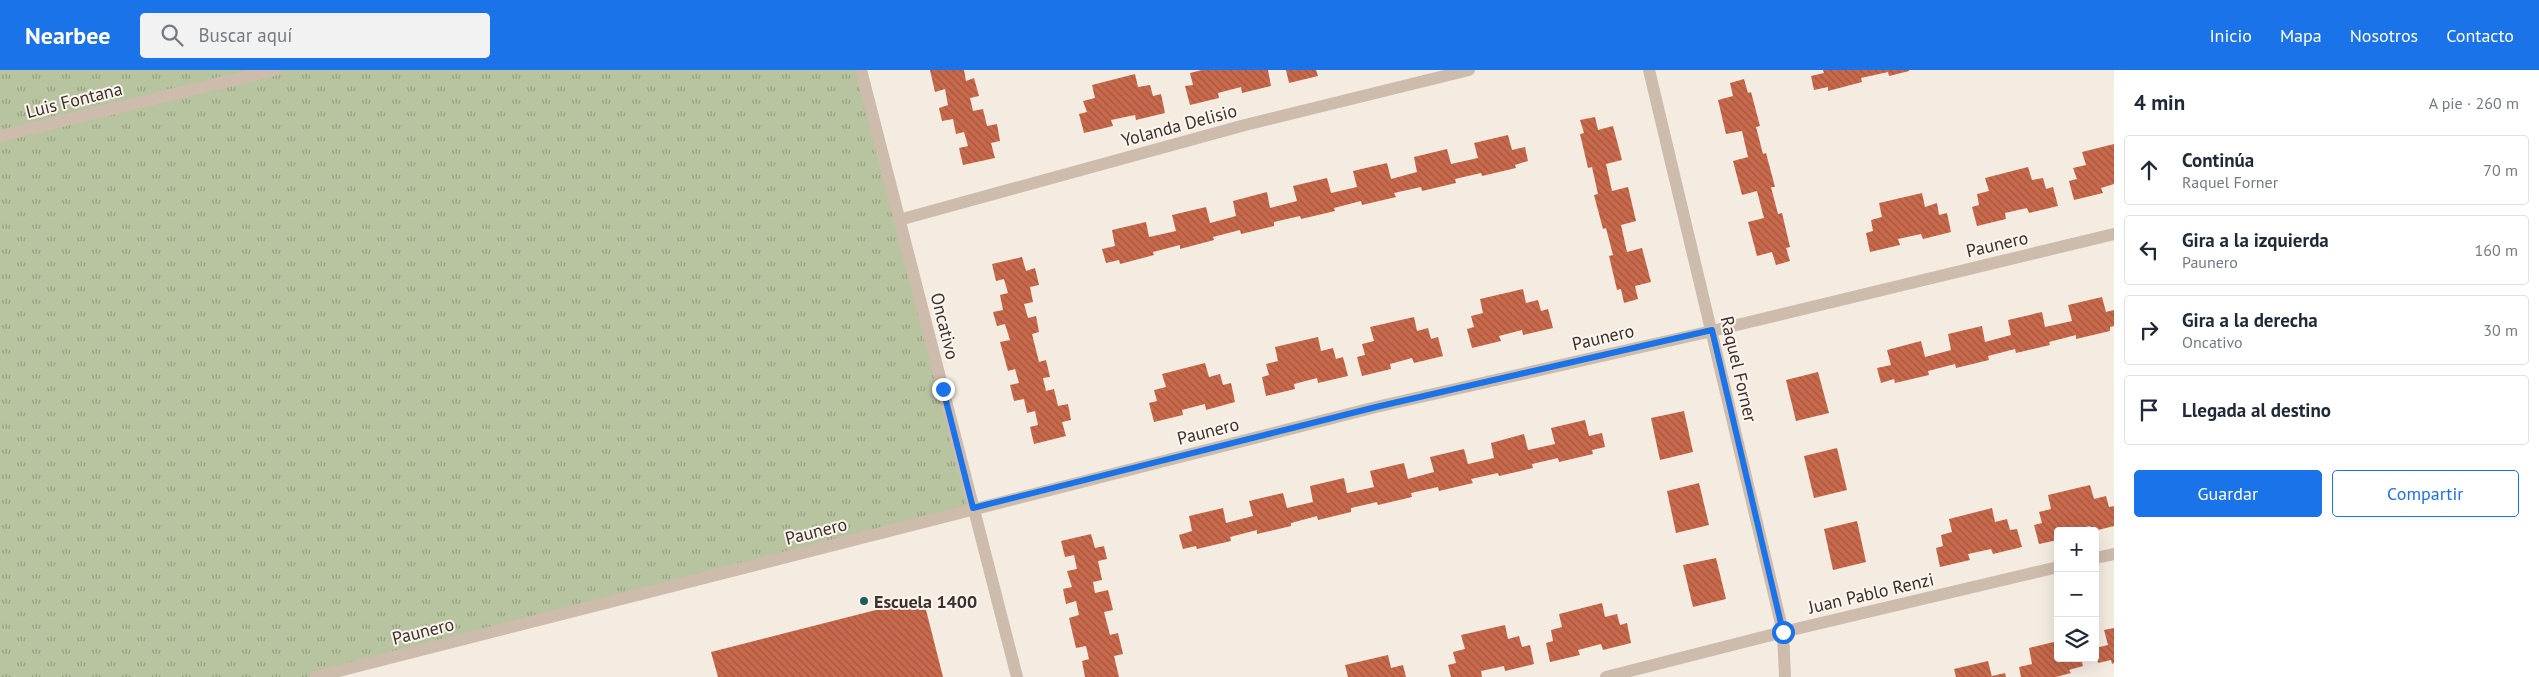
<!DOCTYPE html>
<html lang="es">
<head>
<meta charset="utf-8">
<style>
  body { margin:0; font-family:"PT Sans",sans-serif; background:#f2f2f3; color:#1f2937 }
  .controls { position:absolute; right:15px; bottom:15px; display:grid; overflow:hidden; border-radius:5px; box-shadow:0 5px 20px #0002 }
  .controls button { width:45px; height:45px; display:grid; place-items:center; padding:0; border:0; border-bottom:1px solid #e0e1e3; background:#fff; color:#1f2937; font:25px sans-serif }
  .stop { position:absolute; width:15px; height:15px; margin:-11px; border:4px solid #1a73e8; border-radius:50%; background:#fff }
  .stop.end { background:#1a73e8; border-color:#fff; box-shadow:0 1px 5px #0008 }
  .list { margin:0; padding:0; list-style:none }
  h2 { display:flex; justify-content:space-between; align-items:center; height:65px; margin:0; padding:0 20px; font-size:21px }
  h2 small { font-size:16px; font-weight:400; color:#747a83 }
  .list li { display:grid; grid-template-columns:32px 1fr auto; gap:15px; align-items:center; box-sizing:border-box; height:70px; margin:0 10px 10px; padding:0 10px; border:1px solid #e0e1e3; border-radius:5px }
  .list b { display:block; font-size:19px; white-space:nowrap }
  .list p { margin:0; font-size:16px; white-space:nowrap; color:#747a83 }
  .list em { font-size:16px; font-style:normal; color:#747a83 }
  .actions { display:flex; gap:10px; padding:15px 20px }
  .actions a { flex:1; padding:11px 0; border:1px solid #1a73e8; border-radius:5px; text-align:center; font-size:18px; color:#1a73e8 }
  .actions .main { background:#1a73e8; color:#fff }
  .icon { flex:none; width:28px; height:28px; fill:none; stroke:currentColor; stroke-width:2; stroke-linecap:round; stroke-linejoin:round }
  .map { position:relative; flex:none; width:2114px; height:607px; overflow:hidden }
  header { display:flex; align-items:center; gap:30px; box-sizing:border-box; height:70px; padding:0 25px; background:#1a73e8; color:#fff }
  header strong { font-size:24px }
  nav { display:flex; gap:28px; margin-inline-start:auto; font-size:18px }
  .search { width:350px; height:45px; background:#f2f2f3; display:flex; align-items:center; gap:12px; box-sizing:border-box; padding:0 18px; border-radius:5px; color:#747a83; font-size:19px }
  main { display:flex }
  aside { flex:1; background:#fff }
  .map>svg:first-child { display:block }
  .grass { fill:url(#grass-tufts) }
  .building { fill:url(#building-back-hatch) }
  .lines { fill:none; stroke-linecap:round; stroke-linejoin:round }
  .minor { stroke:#cdbbac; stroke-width:12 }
  .route { stroke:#1a73e8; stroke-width:6 }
  .poi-dot { fill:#1f5a5e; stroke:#fbf5ee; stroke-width:2 }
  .labels { text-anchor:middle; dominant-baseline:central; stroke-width:4; stroke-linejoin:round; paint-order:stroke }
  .street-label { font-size:18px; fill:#3b302b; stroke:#fbf5ee }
  .poi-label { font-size:18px; font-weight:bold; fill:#3b302b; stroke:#fbf5ee; text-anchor:start }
</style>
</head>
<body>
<header>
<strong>Nearbee</strong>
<div class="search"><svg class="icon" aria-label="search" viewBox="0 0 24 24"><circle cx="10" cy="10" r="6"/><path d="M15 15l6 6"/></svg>Buscar aquí</div>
<nav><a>Inicio</a><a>Mapa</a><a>Nosotros</a><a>Contacto</a></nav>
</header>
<main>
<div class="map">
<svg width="2114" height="607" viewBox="0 0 2114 607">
  <defs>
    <pattern id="grass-tufts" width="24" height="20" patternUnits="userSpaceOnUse" patternTransform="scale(1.25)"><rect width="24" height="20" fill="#b8c4a0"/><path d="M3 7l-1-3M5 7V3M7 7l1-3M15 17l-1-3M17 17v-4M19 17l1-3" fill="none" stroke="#97a083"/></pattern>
    <pattern id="building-back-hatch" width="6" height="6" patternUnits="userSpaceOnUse" patternTransform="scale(1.25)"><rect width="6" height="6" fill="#c8694b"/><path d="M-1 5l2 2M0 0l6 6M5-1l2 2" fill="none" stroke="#a4573f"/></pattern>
  </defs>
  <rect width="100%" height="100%" fill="#f4ebe1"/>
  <!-- grass -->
  <path class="grass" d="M0 0H861L973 439 315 607H0Z"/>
  <!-- building -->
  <path class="building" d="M930 0H964L966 11 974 8 979 26 970 28 973 41 983 39 987 56 997 54 1000 71 991 73 995 88 963 95 959 78 968 76 964 62 956 64 953 49 942 51 939 38 948 35 945 19 935 22Z
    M1202 0H1268L1271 16 1242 23 1241 17 1218 23 1219 28 1190 35 1185 16 1193 15 1190 3Z
    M1286 0H1316L1318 6 1289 13Z
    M1823 0H1909V1L1889 6 1888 2 1861 8 1862 12 1828 21V17L1814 20 1811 6 1824 3Z
    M1135 4 1138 17 1150 15 1153 26 1161 24 1165 43 1136 50 1135 45 1111 50 1113 56 1084 63 1079 44 1087 42 1083 31 1095 28 1092 15Z
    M1744 9 1748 23 1751 22 1760 56 1756 57 1763 84 1766 83 1775 117H1771L1778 144 1782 143 1790 177 1786 178 1790 191 1776 195 1772 182 1757 186 1748 152 1764 148 1757 121 1742 125 1733 91 1748 87 1742 61 1726 64 1718 30 1733 26 1730 13Z
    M1595 47 1598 60 1613 56 1622 90 1606 94 1612 121 1628 117 1636 151 1621 155 1627 182 1642 178 1651 212 1635 216 1638 229 1624 233 1621 219 1617 220 1609 186 1613 185 1606 158 1603 159 1594 125 1598 124 1592 97 1588 98 1580 64 1584 63 1580 50Z
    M1508 65 1512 80 1525 77 1528 91 1515 95 1516 98 1482 106 1481 103 1455 109 1456 113 1422 121 1421 117 1394 123 1396 127 1362 135 1361 131 1334 138 1335 141 1301 149 1300 146 1274 152V156L1241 164 1240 160 1213 167 1214 170 1180 179V175L1153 182 1154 185 1120 194 1119 190 1106 193 1102 179 1115 176 1112 160 1146 152 1149 167 1176 161 1172 145 1206 137 1210 153 1236 146 1233 131 1267 122 1270 138 1297 131 1293 116 1327 108 1331 123 1357 117 1353 101 1387 93 1391 109 1417 102 1414 87 1447 79 1451 94 1478 88 1474 73Z
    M2114 74V114L2101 118 2103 123 2074 130 2069 111 2077 109 2073 98 2086 95 2082 82Z
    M2028 97 2032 110 2043 108 2046 119 2053 117 2058 136 2029 143 2027 138 2005 143 2006 149 1977 156 1972 137 1979 135 1977 124 1989 121 1985 108Z
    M1922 123 1925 137 1937 133 1939 145 1947 143 1951 162 1923 169 1921 164 1898 169 1900 175 1870 182 1866 163 1873 161 1871 150 1882 147 1879 133Z
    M1022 187 1026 201 1035 198 1039 215 1030 217 1033 232 1024 234 1028 248 1036 246 1039 262 1032 264 1039 292 1046 290 1050 307 1043 308 1046 321 1054 319 1058 336 1068 334 1071 350 1062 352 1066 366 1034 374 1030 357 1038 355 1035 341 1027 343 1024 329 1014 331 1010 315 1019 313 1015 299 1008 301 1000 272 1010 270 1005 254 997 256 993 242 1003 240 1000 225 1008 223 1004 209 996 211 992 194Z
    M1523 219 1526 233 1538 230 1541 241 1548 239 1553 258 1523 265 1522 260 1499 266 1501 271 1472 278 1467 259 1474 257 1471 246 1483 243 1480 229Z
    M2102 227 2106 242 2114 240V256L2110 257V261L2076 269V265L2049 272 2050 275 2016 283 2015 279 1988 286 1989 290 1956 298 1955 294 1928 301 1929 305 1895 313 1894 309 1881 313 1877 298 1891 295 1887 280 1921 271 1925 287 1951 280 1948 264 1982 256 1985 272 2011 265 2008 250 2042 242 2045 257 2072 251 2068 235Z
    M1414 247 1417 261 1428 258 1431 269 1438 267 1443 286 1414 293 1412 288 1390 294 1391 299 1362 306 1357 287 1365 285 1362 274 1374 271 1370 257Z
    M1318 267 1321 281 1333 278 1336 289 1343 287 1348 306 1318 313 1317 308 1294 314 1295 319 1266 326 1262 307 1269 305 1266 294 1278 291 1275 277Z
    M1205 293 1209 307 1220 304 1223 315 1231 313 1235 332 1206 340 1205 334 1182 340 1183 345 1154 352 1149 333 1157 331 1154 320 1166 317 1162 304Z
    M1818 302 1829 343 1796 351 1786 310Z
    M1684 341 1693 382 1660 390 1651 348Z
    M1585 350 1589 366 1602 363 1605 377 1592 380 1593 384 1559 392 1558 388 1532 394 1533 398 1499 406 1498 403 1471 409 1473 413 1439 421 1438 417 1411 423 1412 427 1378 435 1377 432 1351 438V442L1318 450 1317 446 1291 453V456L1257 464V460L1230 467 1231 471 1197 479 1196 476 1183 479 1179 465 1192 461 1189 446 1223 438 1226 453 1253 446 1249 431 1283 423 1287 438 1313 432 1310 416 1344 408 1347 423 1374 417 1370 401 1404 393 1408 409 1434 402 1430 387 1464 379 1468 394 1494 388 1491 373 1524 364 1528 380 1555 374 1551 358Z
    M1837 378 1847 420 1814 428 1804 386Z
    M1699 413 1709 455 1676 463 1667 421Z
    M2090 415 2094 429 2106 426 2109 437 2114 436V456L2094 461H2091L2090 456 2071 461H2058V470L2039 474 2034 455 2042 453 2039 442 2051 439 2048 425Z
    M1992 438 1995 452 2007 449 2010 460 2017 459 2022 477 1993 484 1991 479 1968 484 1970 490 1940 497 1936 478 1943 476 1941 465 1952 462 1949 449Z
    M1857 451 1866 492 1833 500 1824 459Z
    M1091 464 1095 478 1104 476 1107 489 1098 491 1102 510 1093 512 1095 523 1108 520 1113 540 1104 542 1110 565 1118 563 1123 584 1114 586 1119 607H1085L1082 591 1089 589 1086 576 1076 578 1069 548 1079 545 1076 531 1066 534 1063 519 1072 517 1067 501 1077 499 1074 485 1065 487 1061 471Z
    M1716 488 1726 529 1693 537 1683 495Z
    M923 528 943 607H718L711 582Z
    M1602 533 1605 547 1617 544 1620 555 1627 553 1631 573 1603 580 1601 574 1578 580 1580 585 1550 592 1546 573 1553 571 1551 560 1562 557 1559 544Z
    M1505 555 1508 569 1519 566 1522 577 1530 575 1534 594 1505 601 1504 596 1481 601 1482 607H1451L1448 595 1456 593 1453 582 1465 579 1461 565Z
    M2114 558V593L2112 594 2111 590 2098 593 2095 578 2108 575 2104 560Z
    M2058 571V588H2081L2083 596 2069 600 2071 603 2056 607H2021L2019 597 2032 594 2029 578Z
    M1388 585 1391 598 1403 595 1406 607H1348L1345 595Z
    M1988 591 1992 607H1956L1954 599Z
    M2005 603 2006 607H1992V606Z"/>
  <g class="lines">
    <!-- minor -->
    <path class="minor" d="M861 0 1017 607
      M1649 0 1783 562 1785 607
      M0 66 274 0
      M899 150 1245 55 1469 0
      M2095 488 2114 484
      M315 607 1376 337 1712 261 2114 164
      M1606 607 1783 562 2058 497"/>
  </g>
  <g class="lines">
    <!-- route -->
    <path class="route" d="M943 319 973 438 1376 337 1712 260 1783 562"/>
  </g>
  <!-- markers -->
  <circle class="poi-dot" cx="864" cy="531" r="5"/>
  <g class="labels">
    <!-- street labels -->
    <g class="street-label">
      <text transform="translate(74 30) rotate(-14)">Luis Fontana</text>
      <text transform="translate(1179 55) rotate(-15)">Yolanda Delisio</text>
      <text transform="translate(1997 174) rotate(-13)">Paunero</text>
      <text transform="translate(945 256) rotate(76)">Oncativo</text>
      <text transform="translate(1603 267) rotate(-13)">Paunero</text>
      <text transform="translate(1739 299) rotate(77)">Raquel Forner</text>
      <text transform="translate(1208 361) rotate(-14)">Paunero</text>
      <text transform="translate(816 461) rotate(-14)">Paunero</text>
      <text transform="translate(1871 523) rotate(-13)">Juan Pablo Renzi</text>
      <text transform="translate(423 561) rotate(-14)">Paunero</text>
    </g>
    <!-- poi labels -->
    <g class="poi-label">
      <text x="874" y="531">Escuela 1400</text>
    </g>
  </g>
</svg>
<div class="controls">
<button>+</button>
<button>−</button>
<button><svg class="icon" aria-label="layers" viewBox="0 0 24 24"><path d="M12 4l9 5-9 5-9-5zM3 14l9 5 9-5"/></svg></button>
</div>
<div class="stop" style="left:1783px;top:562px"></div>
<div class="stop end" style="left:943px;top:319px"></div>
</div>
<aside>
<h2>4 min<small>A pie · 260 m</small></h2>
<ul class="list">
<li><svg class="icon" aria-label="ahead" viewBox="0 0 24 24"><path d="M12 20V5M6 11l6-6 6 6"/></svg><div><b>Continúa</b><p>Raquel Forner</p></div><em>70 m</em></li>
<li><svg class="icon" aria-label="left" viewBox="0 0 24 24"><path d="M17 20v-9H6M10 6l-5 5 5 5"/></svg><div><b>Gira a la izquierda</b><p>Paunero</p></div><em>160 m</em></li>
<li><svg class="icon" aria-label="right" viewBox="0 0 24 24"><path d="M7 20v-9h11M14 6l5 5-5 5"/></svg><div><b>Gira a la derecha</b><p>Oncativo</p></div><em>30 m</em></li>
<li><svg class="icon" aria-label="arrive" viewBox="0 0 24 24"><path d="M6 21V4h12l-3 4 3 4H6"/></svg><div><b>Llegada al destino</b></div></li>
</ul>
<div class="actions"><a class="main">Guardar</a><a>Compartir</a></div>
</aside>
</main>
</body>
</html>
